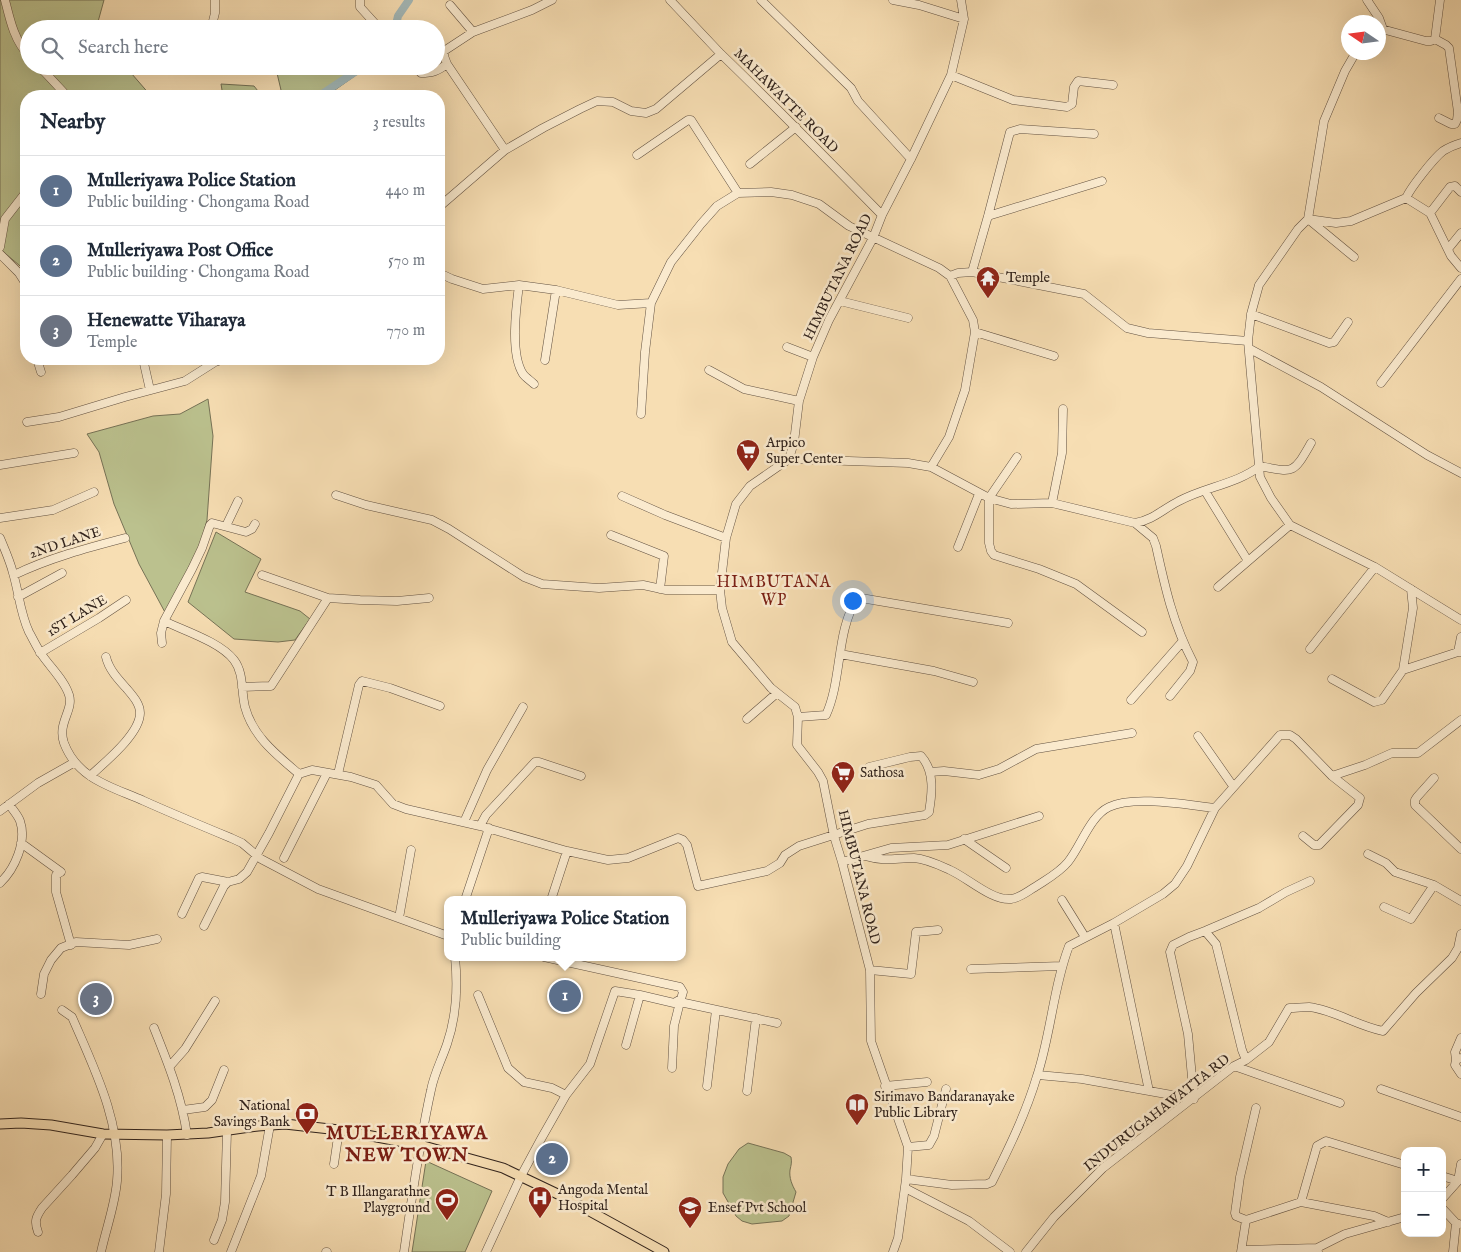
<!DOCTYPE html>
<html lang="en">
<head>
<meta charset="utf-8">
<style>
  body { margin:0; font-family:"IM FELL English",serif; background:#f6f6f7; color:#1f2937 }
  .controls { position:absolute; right:15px; bottom:15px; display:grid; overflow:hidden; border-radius:10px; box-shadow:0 5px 20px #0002 }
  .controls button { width:45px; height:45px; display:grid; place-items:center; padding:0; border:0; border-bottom:1px solid #e0e1e3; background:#fff; color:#1f2937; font:25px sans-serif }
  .compass { position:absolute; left:1341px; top:15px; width:45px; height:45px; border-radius:50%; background:#fff; box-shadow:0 5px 20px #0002; rotate:283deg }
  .you { position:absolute; left:852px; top:600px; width:18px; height:18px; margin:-12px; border:4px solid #fff; border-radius:50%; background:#1a73e8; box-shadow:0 0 0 8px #1a73e833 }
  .badge { display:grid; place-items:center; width:32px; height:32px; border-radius:50%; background:#db2777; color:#fff; font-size:16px; font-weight:700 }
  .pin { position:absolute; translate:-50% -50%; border:2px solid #fff; box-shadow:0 1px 5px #0006 }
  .popup { position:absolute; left:444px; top:896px; width:242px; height:65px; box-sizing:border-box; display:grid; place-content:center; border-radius:10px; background:#fff; filter:drop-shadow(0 1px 4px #0005); font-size:16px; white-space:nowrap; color:#747a83 }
  .popup b { font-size:19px; color:#1f2937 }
  .popup::after { content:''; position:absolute; left:50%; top:100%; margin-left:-10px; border:10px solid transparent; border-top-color:#fff }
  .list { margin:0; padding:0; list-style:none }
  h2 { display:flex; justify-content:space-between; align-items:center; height:65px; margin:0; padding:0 20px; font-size:21px }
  h2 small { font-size:16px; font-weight:400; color:#747a83 }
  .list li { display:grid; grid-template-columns:32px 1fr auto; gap:15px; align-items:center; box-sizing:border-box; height:70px; padding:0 20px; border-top:1px solid #e0e1e3 }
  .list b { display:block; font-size:19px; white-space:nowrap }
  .list p { margin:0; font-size:16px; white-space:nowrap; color:#747a83 }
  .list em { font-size:16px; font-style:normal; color:#747a83 }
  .icon { flex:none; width:28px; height:28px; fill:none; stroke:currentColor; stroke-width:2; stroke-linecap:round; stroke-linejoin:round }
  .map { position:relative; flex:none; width:1461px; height:1252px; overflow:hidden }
  .search { position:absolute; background:#fff; box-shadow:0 5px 20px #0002; left:20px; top:20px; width:425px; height:55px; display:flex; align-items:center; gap:12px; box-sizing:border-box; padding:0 18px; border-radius:28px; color:#747a83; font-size:19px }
  .panel { position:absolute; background:#fff; box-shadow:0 5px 20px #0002; left:20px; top:90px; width:425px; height:275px; border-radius:20px }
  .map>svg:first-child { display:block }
  .green { fill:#bbc18e; stroke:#767256 }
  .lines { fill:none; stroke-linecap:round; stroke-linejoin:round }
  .canal { stroke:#a4b9b9; stroke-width:8 }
  .minor-casing { stroke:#635242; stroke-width:9 }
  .major-casing { stroke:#32241d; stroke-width:11 }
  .minor { stroke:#faeace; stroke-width:8 }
  .major { stroke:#f7deb3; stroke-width:9 }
  .labels { text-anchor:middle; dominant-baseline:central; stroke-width:5; stroke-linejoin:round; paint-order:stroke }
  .street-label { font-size:14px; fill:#32241d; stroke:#faeace }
  .poi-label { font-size:14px; fill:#32241d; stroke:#faeace; text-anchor:start }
  .quarter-label { font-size:16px; letter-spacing:1px; fill:#7a1f14; stroke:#faeace }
  .district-label { font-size:19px; font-weight:bold; letter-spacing:1px; fill:#7a1f14; stroke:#faeace }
</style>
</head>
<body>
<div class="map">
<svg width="1461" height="1252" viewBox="0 0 1461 1252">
  <rect width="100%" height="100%" fill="#f7deb3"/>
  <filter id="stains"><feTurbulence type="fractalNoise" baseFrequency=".004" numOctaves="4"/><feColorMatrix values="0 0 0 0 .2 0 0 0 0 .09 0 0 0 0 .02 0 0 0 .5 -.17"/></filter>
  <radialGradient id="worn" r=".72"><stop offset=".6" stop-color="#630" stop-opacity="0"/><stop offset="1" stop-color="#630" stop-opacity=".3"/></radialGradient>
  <!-- green -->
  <path class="green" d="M0 0H104L96 29H29V66H125L151 96H26V271L0 249Z
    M281 66H369L332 92 330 96H274L281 90 276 69Z
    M221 84 254 86 262 96H223Z
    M208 399 213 436 207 520 194 570 167 616 139 564 114 504 99 452 87 434 153 416 180 414Z
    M216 532 261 559 245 592 300 611 310 619 295 640 278 642 234 639 188 602Z
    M748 1143 784 1153 791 1157C792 1163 791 1165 790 1170 789 1178 792 1185 796 1192L789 1216 782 1221 752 1224 742 1221 736 1216 723 1193V1177L728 1164 739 1149Z
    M426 1161 492 1191 465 1252H412Z"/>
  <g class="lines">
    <!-- canal -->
    <path class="canal" d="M395 29 398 16 409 0
      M319 96 364 66"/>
    <!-- minor casing -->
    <g class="minor-casing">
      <path id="minor" d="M5 0C10 20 14 40 29 56
        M360 0V7L380 29
        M670 0 721 54
        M761 0 851 88 858 101 911 159
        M893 0 919 5 964 19
        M1367 0 1379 18 1383 29
        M450 5 473 32
        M1378 28 1426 41H1431L1435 39 1440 0
        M211 29 215 13V0
        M1435 39 1446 45 1449 48 1458 112 1457 120 1455 124H1451L1439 118
        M1356 52 1345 71 1324 121 1308 219 1298 229 1259 285 1251 314 1248 341 1260 477 1271 498 1290 525 1375 567 1461 620
        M447 64 444 56V51L473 32 532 10 552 0
        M39 66 67 96
        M414 66 421 73C432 73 438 71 447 64L505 150
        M951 75 1013 100 1067 107 1072 104 1074 87 1078 81 1113 85
        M637 155 688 120H691L738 193
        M750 164 796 127
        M1406 198C1411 187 1434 158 1443 151 1449 147 1454 145 1461 143
        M439 207 505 150 543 128 580 109 597 101 613 102 631 111 646 113 656 109 721 54C776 107 829 161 882 215
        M1430 213 1450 187 1455 186 1461 192
        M988 216 1102 181
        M1308 219 1336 223 1351 221 1406 198 1430 213 1451 256 1461 268
        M1308 219 1354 257
        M0 247 5 219 26 192
        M1448 249 1461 233
        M0 254 19 273 26 284
        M972 272 988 216 1010 132 1020 129 1094 134
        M439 273 452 279 483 289 519 285 556 290 618 305 651 303
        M519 285C516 308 510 354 523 374 525 377 531 381 534 384
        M840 301 908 318
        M1251 314 1329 343 1334 342 1348 322
        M26 317V322
        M975 332 1054 356
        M787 347 813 357
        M1250 349 1321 387 1427 455 1461 473
        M37 359 41 372
        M143 359 150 390
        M545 360 556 290
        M709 370 744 389 799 401
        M1381 383 1461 279
        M641 414 645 352 651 303 671 262 701 224 717 206 738 193 771 192 792 195 819 204 849 226 939 268 950 276 958 273 972 272 1084 294 1127 328 1148 333 1248 341
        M27 422 59 417 125 397 185 381 215 362 225 359
        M1017 457 989 498V543L991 551 994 555 1039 569 1076 584 1142 632
        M789 459 908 463 931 467 989 498 1011 504 1052 503 1135 523C1153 520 1163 509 1179 501 1205 487 1237 484 1260 466
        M0 465 74 453
        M1260 466C1295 473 1293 474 1311 443
        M931 467 949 437 965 390 975 332 973 320 950 276
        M1205 491 1248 561
        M336 495 366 505 432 520 449 529 524 577 542 584 599 588 643 585 666 590H720
        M622 496 665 515 726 538
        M1052 503 1062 453 1063 409
        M0 518 53 510 94 492
        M1135 523 1153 538 1156 546C1165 587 1173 624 1193 662L1190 671 1170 696
        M226 526 238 501
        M611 535 664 556 660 589
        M0 538C5 550 10 561 13 573 19 593 20 613 29 632 33 639 37 648 42 655 51 668 65 681 69 695 74 710 57 723 64 743 78 780 113 787 144 801 173 814 202 826 231 838L242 843 261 859 318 889 448 936
        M958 547 979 494
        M14 575C49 558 87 548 125 538
        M1218 587 1290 525
        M18 597 62 573
        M328 598 360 600 397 601 429 598
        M164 621C185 631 220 642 234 660 244 673 241 691 245 707 253 737 277 755 299 774
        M162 643 161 633 164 621 192 569 202 548 210 525 212 523 246 532 252 529 255 524
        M1310 649 1375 567
        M1458 652 1461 637
        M40 653 99 618 126 600
        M840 654 934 671 973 682
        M1403 670 1458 652H1461
        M1332 679 1374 702 1382 700 1403 670 1413 608 1411 589
        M242 687 271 686 328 598 262 575
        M1131 700 1182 642
        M798 717 826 715C842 681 836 630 857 599L861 598 1008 623
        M747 719 777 693
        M1198 736 1233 786
        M930 772 944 771 979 775 999 769 1036 749 1132 733
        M338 774 359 685 362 681 390 688 440 706
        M90 776C105 762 140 734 140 713 140 704 133 696 127 689 119 680 109 670 106 657
        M1332 776 1365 765 1392 753H1418L1461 720
        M1434 778 1417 797 1415 800V805L1461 849
        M0 811 38 783 75 762
        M464 822 487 770 523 707
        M480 826 486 815 535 762H539L581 776
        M964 839 1006 868
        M21 843 61 872 56 875V892L71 945
        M1368 854 1386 863 1395 872 1434 885 1461 901
        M865 856C885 862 895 858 914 858 927 859 939 865 950 870 968 878 992 901 1011 899 1020 898 1028 891 1035 887 1047 879 1059 873 1068 862 1081 846 1090 816 1109 807 1134 795 1187 805 1215 808
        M284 858 327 773
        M842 862 891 848 948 845 1039 816
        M0 883C15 869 27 841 20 821 18 815 12 809 9 804
        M465 900 489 828
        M551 900 567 851
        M1062 900 1085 937
        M1384 907 1411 919 1434 885
        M182 914 199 878 202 877 228 882 239 879 247 872 269 833 299 774 312 770 351 777 376 785 393 804 406 809 480 826 567 851 608 860 628 858 678 838 683 840 687 845 698 886 767 871 780 863 785 855 799 846 868 824 925 815 929 812C932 794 935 771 921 756L910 757 869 767
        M399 918 411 850
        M1114 923 1149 1091
        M204 926 224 886 228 882
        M1205 931 1216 944 1242 1050 1246 1060
        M971 969 1062 966
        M870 970 911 974 916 932 938 930
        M41 994 44 974 51 960 61 948 76 942 129 945 157 939
        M478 995 508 1068 524 1082 552 1088 566 1095
        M676 1003 680 1002 777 1023
        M62 1010 72 1017C94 1068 122 1123 117 1181 115 1205 106 1229 101 1252
        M154 1028C168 1063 182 1098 187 1135
        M626 1045 640 995
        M1461 1058 1456 1060 1455 1065 1461 1074
        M1456 1060 1455 1052 1461 1038
        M170 1066 185 1049 215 1001
        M1234 1066 1340 1103
        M672 1068 674 1026 680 1002
        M1038 1075 1082 1079 1194 1099 1188 1034 1170 952 1173 945 1189 937 1205 931 1259 908 1286 892 1310 881
        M707 1086 716 1010
        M885 1086 927 1082
        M1381 1089 1461 1117
        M747 1091 756 1018
        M183 1110 205 1107 212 1100 224 1070
        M908 1147 929 1145 934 1136 946 1089
        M334 1164 339 1130
        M1442 1176 1458 1181
        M906 1179 952 1185 987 1184 992 1182C1009 1148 1026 1113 1037 1076 1051 1034 1053 988 1069 946L1114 923 1163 894 1175 884 1187 866 1215 808 1280 735H1290L1296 739 1332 776 1360 798 1358 805 1319 845H1314L1303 836
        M905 1188 969 1221 1010 1252
        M1442 1199 1458 1181 1461 1164
        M1301 1202 1317 1146 1326 1141 1405 1165
        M1442 1208 1456 1223 1459 1224
        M1246 1220 1236 1216 1235 1213 1240 1177 1256 1108
        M38 1232C34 1221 36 1217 42 1208L72 1175 95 1148 103 1134
        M214 1240 222 1220 225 1202 227 1131
        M1242 1250 1317 1248
        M159 1252 166 1194 167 1135
        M231 1252 261 1176 270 1125
        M326 1252H327
        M404 1252C412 1198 419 1144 431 1090 434 1074 442 1059 447 1044 457 1015 458 987 455 957
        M486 1252 521 1176 541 1139 566 1095 590 1064 615 991 640 995 674 1003 681 999 683 992 680 987 544 957
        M893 1252 898 1238 906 1179 908 1147 871 1041 870 970 842 862 834 836 823 781 818 772 797 745 798 717 795 707 771 688 732 642 722 608 720 590 726 538 736 504 750 486 789 459 794 442 799 401 813 357 829 320 873 238 882 215 911 159 951 75 964 19 961 0
        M1026 1252 1054 1217 1103 1168 1234 1066 1246 1060 1269 1042 1289 1008C1296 1008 1303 1007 1309 1007 1335 1010 1357 1026 1383 1031L1416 993 1452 958 1458 948 1461 934
        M1241 1252 1246 1220 1301 1202 1374 1216 1388 1222
        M1318 1252 1317 1248 1345 1234 1405 1217
        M1453 1252 1456 1223"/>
    </g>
    <!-- major casing -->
    <g class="major-casing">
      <path id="major" d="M0 1124 21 1123 51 1125 103 1134 167 1135 208 1133 258 1126 285 1124 339 1130 420 1145 503 1168 566 1198 664 1252"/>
    </g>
    <!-- minor -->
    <use href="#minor" class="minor"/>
    <!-- major -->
    <use href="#major" class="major"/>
  </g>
  <!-- icons -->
  <defs>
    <g id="temple-pin" transform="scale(1.25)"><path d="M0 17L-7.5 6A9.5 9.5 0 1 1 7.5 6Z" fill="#8f2418" stroke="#faeace"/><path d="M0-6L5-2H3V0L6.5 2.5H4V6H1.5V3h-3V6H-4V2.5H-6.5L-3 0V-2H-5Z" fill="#fff"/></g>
    <g id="supermarket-pin" transform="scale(1.25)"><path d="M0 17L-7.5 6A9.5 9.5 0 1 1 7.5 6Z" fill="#8f2418" stroke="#faeace"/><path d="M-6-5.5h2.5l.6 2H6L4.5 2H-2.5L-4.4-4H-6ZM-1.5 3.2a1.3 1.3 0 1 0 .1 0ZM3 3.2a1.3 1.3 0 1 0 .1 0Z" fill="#fff"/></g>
    <g id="library-pin" transform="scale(1.25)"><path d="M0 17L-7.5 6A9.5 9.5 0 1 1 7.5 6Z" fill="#8f2418" stroke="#faeace"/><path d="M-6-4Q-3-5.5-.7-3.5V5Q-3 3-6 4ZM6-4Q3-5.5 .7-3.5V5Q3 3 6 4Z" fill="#fff"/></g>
    <g id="bank-pin" transform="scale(1.25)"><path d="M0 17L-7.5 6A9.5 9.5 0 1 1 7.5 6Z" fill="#8f2418" stroke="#faeace"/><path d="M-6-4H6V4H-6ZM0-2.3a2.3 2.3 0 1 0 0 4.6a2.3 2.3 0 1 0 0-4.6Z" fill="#fff"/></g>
    <g id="hospital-pin" transform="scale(1.25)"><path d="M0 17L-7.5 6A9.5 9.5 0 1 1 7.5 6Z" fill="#8f2418" stroke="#faeace"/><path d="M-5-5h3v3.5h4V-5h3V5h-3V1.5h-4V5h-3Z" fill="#fff"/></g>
    <g id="stadium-pin" transform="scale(1.25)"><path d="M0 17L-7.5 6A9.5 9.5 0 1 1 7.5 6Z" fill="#8f2418" stroke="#faeace"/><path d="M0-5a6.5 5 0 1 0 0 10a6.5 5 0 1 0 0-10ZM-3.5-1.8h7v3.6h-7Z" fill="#fff"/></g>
    <g id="school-pin" transform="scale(1.25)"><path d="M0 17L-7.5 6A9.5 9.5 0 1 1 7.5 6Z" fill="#8f2418" stroke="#faeace"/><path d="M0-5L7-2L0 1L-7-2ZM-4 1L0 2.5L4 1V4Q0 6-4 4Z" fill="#fff"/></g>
  </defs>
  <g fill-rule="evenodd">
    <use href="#temple-pin" x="988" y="278"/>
    <use href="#supermarket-pin" x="748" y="451"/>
    <use href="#supermarket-pin" x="843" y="773"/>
    <use href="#library-pin" x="857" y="1105"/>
    <use href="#bank-pin" x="307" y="1114"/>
    <use href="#hospital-pin" x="540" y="1198"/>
    <use href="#stadium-pin" x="447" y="1200"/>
    <use href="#school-pin" x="690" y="1208"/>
  </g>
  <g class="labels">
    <!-- street labels -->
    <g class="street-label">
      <text transform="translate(786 101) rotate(45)">MAHAWATTE ROAD</text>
      <text transform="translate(838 277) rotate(-64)">HIMBUTANA ROAD</text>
      <text transform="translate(65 543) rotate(-18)">2ND LANE</text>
      <text transform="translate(77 616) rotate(-31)">1ST LANE</text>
      <text transform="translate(859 877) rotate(76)">HIMBUTANA ROAD</text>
      <text transform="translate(1157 1113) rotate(-38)">INDURUGAHAWATTA RD</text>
    </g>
    <!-- poi labels -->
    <g class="poi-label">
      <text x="1006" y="278">Temple</text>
      <text x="766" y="443">Arpico<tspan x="766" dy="16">Super Center</tspan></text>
      <text x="860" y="773">Sathosa</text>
      <text x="874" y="1097">Sirimavo Bandaranayake<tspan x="874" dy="16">Public Library</tspan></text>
      <text x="290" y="1106" text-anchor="end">National<tspan x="290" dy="16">Savings Bank</tspan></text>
      <text x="558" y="1190">Angoda Mental<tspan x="558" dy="16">Hospital</tspan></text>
      <text x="430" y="1192" text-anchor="end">T B Illangarathne<tspan x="430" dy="16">Playground</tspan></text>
      <text x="708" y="1208">Ensef Pvt School</text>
    </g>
    <!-- quarter labels -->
    <g class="quarter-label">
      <text x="774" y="583">HIMBUTANA<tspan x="774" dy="18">WP</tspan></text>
    </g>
    <!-- district labels -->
    <g class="district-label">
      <text x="407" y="1134">MULLERIYAWA<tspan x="407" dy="22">NEW TOWN</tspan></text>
    </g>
  </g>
  <rect width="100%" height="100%" filter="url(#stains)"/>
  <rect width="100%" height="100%" fill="url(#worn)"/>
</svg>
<div class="controls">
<button>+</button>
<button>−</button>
</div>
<svg class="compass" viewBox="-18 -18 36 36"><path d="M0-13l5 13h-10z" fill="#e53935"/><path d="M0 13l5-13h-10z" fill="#747a83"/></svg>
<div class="you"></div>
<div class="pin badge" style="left:565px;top:996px;background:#5c6f8a">1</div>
<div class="popup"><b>Mulleriyawa Police Station</b>Public building</div>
<div class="pin badge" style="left:552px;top:1159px;background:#5c6f8a">2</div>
<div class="pin badge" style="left:96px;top:999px;background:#6b7280">3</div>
<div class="search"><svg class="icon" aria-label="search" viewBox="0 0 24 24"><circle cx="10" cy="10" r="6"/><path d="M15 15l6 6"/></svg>Search here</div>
<section class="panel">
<h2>Nearby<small>3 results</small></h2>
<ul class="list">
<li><span class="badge" style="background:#5c6f8a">1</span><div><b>Mulleriyawa Police Station</b><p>Public building · Chongama Road</p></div><em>440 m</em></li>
<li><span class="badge" style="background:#5c6f8a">2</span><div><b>Mulleriyawa Post Office</b><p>Public building · Chongama Road</p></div><em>570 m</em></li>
<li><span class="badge" style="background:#6b7280">3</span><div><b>Henewatte Viharaya</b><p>Temple</p></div><em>770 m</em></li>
</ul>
</section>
</div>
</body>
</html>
